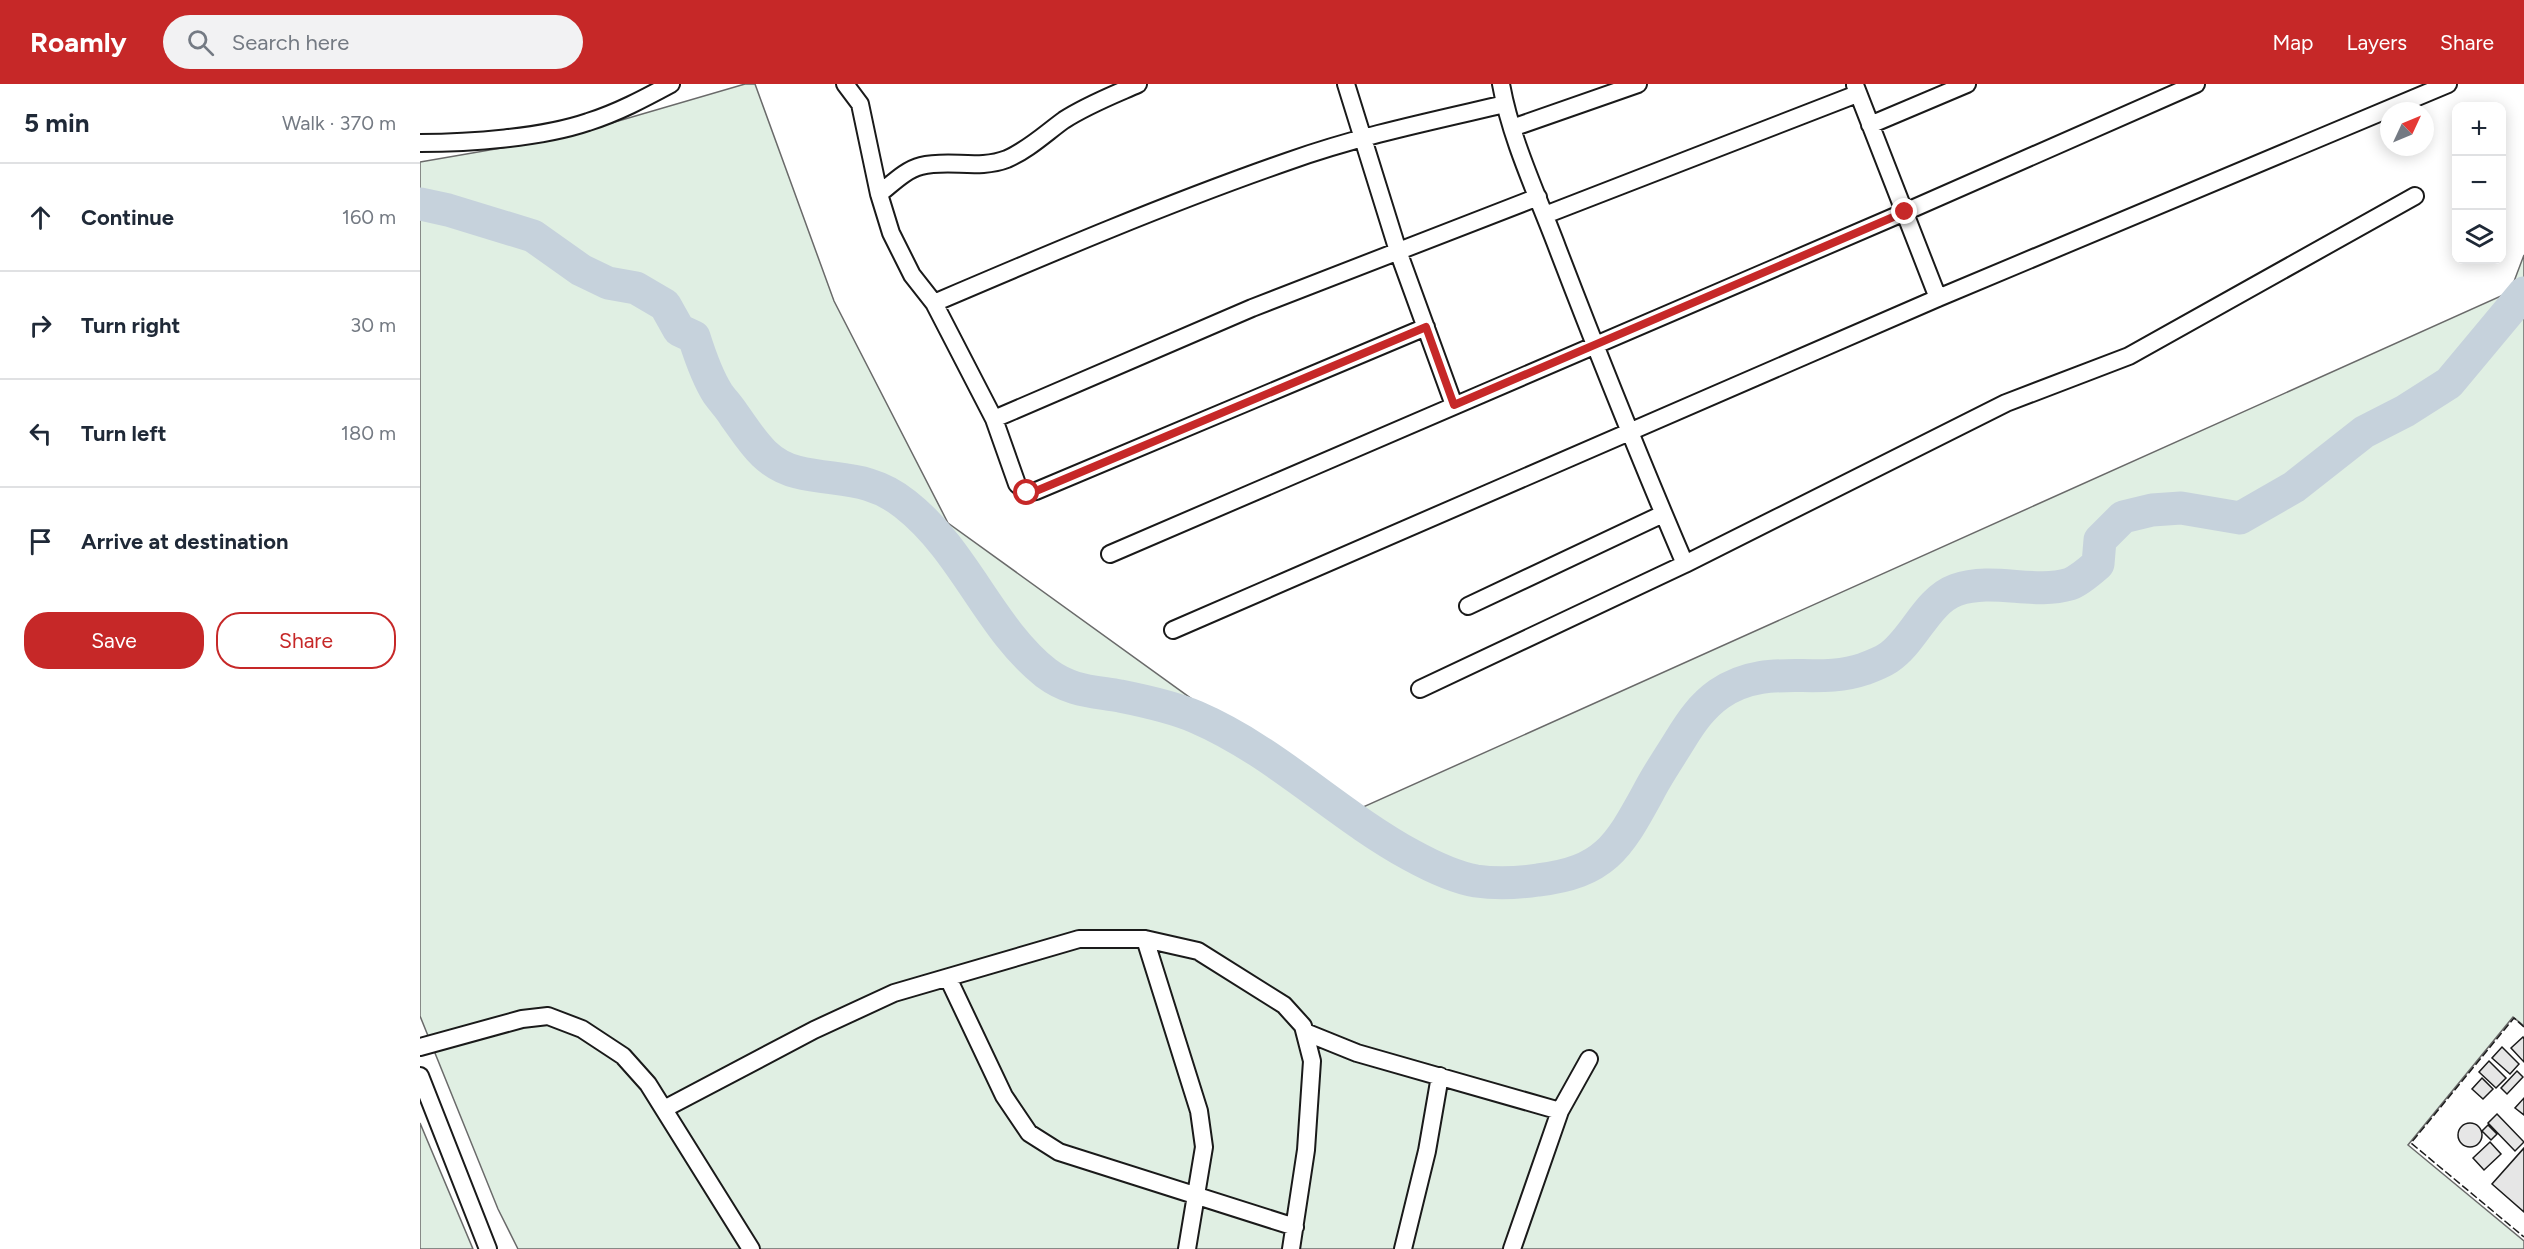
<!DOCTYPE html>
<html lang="en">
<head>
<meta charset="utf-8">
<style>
  body { margin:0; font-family:Figtree,sans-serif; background:#f2f2f3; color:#1f2937 }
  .controls { position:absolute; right:18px; top:18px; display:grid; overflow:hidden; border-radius:12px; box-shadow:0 3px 15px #0003 }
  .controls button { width:54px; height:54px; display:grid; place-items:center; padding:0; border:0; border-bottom:2px solid #e0e1e3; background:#fff; color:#1f2937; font:30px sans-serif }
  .compass { position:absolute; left:1960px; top:18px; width:54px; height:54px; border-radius:50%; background:#fff; box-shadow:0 3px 15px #0003; rotate:46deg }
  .stop { position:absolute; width:18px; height:18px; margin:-14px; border:4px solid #c62828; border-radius:50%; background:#fff }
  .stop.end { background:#c62828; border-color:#fff; box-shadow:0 2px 6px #0008 }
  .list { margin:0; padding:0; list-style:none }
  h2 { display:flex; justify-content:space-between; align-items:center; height:78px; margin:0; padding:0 24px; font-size:26px }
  h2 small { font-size:20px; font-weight:400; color:#747a83 }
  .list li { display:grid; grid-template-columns:39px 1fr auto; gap:18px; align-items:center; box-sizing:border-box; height:108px; padding:0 24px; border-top:2px solid #e0e1e3 }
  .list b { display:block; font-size:22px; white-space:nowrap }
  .list em { font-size:20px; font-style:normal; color:#747a83 }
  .actions { display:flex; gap:12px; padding:18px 24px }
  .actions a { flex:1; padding:14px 0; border:2px solid #c62828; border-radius:24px; text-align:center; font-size:21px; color:#c62828 }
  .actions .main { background:#c62828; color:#fff }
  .icon { flex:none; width:33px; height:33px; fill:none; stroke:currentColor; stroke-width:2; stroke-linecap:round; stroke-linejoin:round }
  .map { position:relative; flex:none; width:2104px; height:1165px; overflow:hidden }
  header { display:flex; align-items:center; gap:36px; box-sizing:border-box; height:84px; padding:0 30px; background:#c62828; color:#fff }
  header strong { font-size:28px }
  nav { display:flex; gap:33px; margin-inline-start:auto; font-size:21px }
  .search { width:420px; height:54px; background:#f2f2f3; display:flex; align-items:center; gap:15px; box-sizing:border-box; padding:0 21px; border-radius:33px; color:#747a83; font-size:22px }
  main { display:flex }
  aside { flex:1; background:#fff }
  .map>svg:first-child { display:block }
  .green { fill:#e0efe3; stroke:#6a6a6a; stroke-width:1.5 }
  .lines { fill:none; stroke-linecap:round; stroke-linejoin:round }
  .river { stroke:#c6d2dc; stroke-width:33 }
  .building { fill:#e6e6e6; stroke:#1a1a1a; stroke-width:1.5 }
  .street-casing { stroke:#1a1a1a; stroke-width:20 }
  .street { stroke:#fff; stroke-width:16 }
  .fence { stroke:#1a1a1a; stroke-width:1.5; stroke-dasharray:8 3; stroke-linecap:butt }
  .route { stroke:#c62828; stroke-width:8 }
</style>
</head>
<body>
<header>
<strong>Roamly</strong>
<div class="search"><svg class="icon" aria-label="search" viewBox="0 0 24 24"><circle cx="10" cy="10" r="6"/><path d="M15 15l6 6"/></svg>Search here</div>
<nav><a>Map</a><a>Layers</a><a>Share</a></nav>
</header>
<main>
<aside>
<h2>5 min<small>Walk · 370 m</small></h2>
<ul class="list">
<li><svg class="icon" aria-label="ahead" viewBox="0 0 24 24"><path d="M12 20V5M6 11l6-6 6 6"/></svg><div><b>Continue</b></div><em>160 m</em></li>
<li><svg class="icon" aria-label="right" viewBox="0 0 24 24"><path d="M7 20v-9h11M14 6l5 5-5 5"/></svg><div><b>Turn right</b></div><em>30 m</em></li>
<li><svg class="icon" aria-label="left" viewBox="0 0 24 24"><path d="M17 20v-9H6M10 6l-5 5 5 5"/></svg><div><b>Turn left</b></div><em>180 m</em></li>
<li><svg class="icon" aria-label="arrive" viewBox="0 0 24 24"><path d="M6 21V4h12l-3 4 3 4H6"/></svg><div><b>Arrive at destination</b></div></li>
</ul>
<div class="actions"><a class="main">Save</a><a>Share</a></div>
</aside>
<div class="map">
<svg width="2104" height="1165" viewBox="0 0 2104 1165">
  <rect width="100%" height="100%" fill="#fff"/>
  <!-- green -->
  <path class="green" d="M325 0H335L414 217 528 439 930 729 2090 208 2104 171V942L2093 933 1988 1061 2104 1157V1165H98L78 1125 0 932V78L140 54Z
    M0 1039 53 1165H0Z"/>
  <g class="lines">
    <!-- river -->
    <path class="river" d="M0 120 28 126 113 152 161 186 188 199 216 204 245 221 259 246 274 253C280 272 287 293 298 310 303 317 309 323 314 331 332 356 345 380 377 388 417 398 449 391 485 420 545 467 569 544 626 589 650 607 671 607 700 612 725 617 753 623 776 633 855 667 916 730 991 771 1011 782 1033 793 1056 797 1076 800 1098 799 1118 796 1184 788 1198 764 1228 709 1237 691 1249 674 1260 656 1271 638 1282 622 1299 610 1347 577 1395 602 1444 585 1452 582 1462 578 1468 574 1494 557 1506 517 1536 506 1574 493 1613 511 1650 500 1660 496 1670 487 1678 480L1680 456 1703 433 1732 426 1761 424 1820 434 1874 403 1944 348 1985 327 2029 299 2104 209"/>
  </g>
  <!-- building -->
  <path class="building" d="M2103 953 2104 955V978L2091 964Z
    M2082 963 2099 980 2090 990 2072 974Z
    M2069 977 2086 994 2076 1004 2059 988Z
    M2097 987 2103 993 2087 1010 2081 1004Z
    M2062 994 2073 1005 2063 1015 2052 1005Z
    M2104 1014V1031L2095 1024Z
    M2077 1030 2104 1058 2095 1067 2068 1039Z
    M2038 1051a12 12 0 1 1 24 0a12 12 0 1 1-24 0Z
    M2068 1041 2077 1050 2071 1056 2062 1047Z
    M2070 1058 2081 1070 2064 1086 2053 1074Z
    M2104 1064V1128L2072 1100Z"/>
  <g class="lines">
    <!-- street casing -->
    <g class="street-casing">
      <path id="street" d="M425 0 440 20 459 110 471 149 492 191 514 219 574 335 597 400 607 409 616 407 1006 243
        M926 0 978 167 1034 321
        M1081 0C1091 56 1117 110 1137 163 1178 270 1220 375 1265 480
        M1435 1 1518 214
        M1450 41 1547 0
        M1092 44 1218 0
        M0 59C49 59 121 54 168 38 197 29 225 14 251 0
        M459 110C472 100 485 86 501 82 529 75 559 86 587 75 608 66 626 49 644 36 667 21 693 11 718 0
        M1125 131 1437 10
        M514 219C631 169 748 119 869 77 939 52 1012 37 1085 20
        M574 335 832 224 1118 113
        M690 470 1485 128 1776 0
        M1048 522 1243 430
        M753 546 1518 214 2028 0
        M1000 605 1265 480 1586 319 1709 272 1995 112
        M725 855 779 1027 784 1063 767 1165
        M528 894 584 1012 609 1049 639 1068 875 1143
        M885 948 937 969 1140 1027
        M0 963 102 935 128 932 162 945 203 972 228 1000 331 1165
        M0 992 68 1165
        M244 1025 394 946 474 909 659 855H725L778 867 864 921 883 942 892 977 886 1066 871 1165
        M983 1165 1007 1067 1020 992
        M1092 1165 1140 1027 1169 975"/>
    </g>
    <!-- street -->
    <use href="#street" class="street"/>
    <!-- fence -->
    <path class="fence" d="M2104 943 2094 934 1991 1059 2104 1153"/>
  </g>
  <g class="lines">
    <!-- route -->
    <path class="route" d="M607 409 616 407 1006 243 1034 321 1485 128"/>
  </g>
</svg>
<div class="controls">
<button>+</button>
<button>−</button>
<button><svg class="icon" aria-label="layers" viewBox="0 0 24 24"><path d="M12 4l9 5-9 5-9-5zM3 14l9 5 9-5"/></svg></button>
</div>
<svg class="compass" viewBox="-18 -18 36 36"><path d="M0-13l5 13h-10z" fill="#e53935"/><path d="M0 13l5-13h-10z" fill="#747a83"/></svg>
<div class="stop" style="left:607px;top:409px"></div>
<div class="stop end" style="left:1485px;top:128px"></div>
</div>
</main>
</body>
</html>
